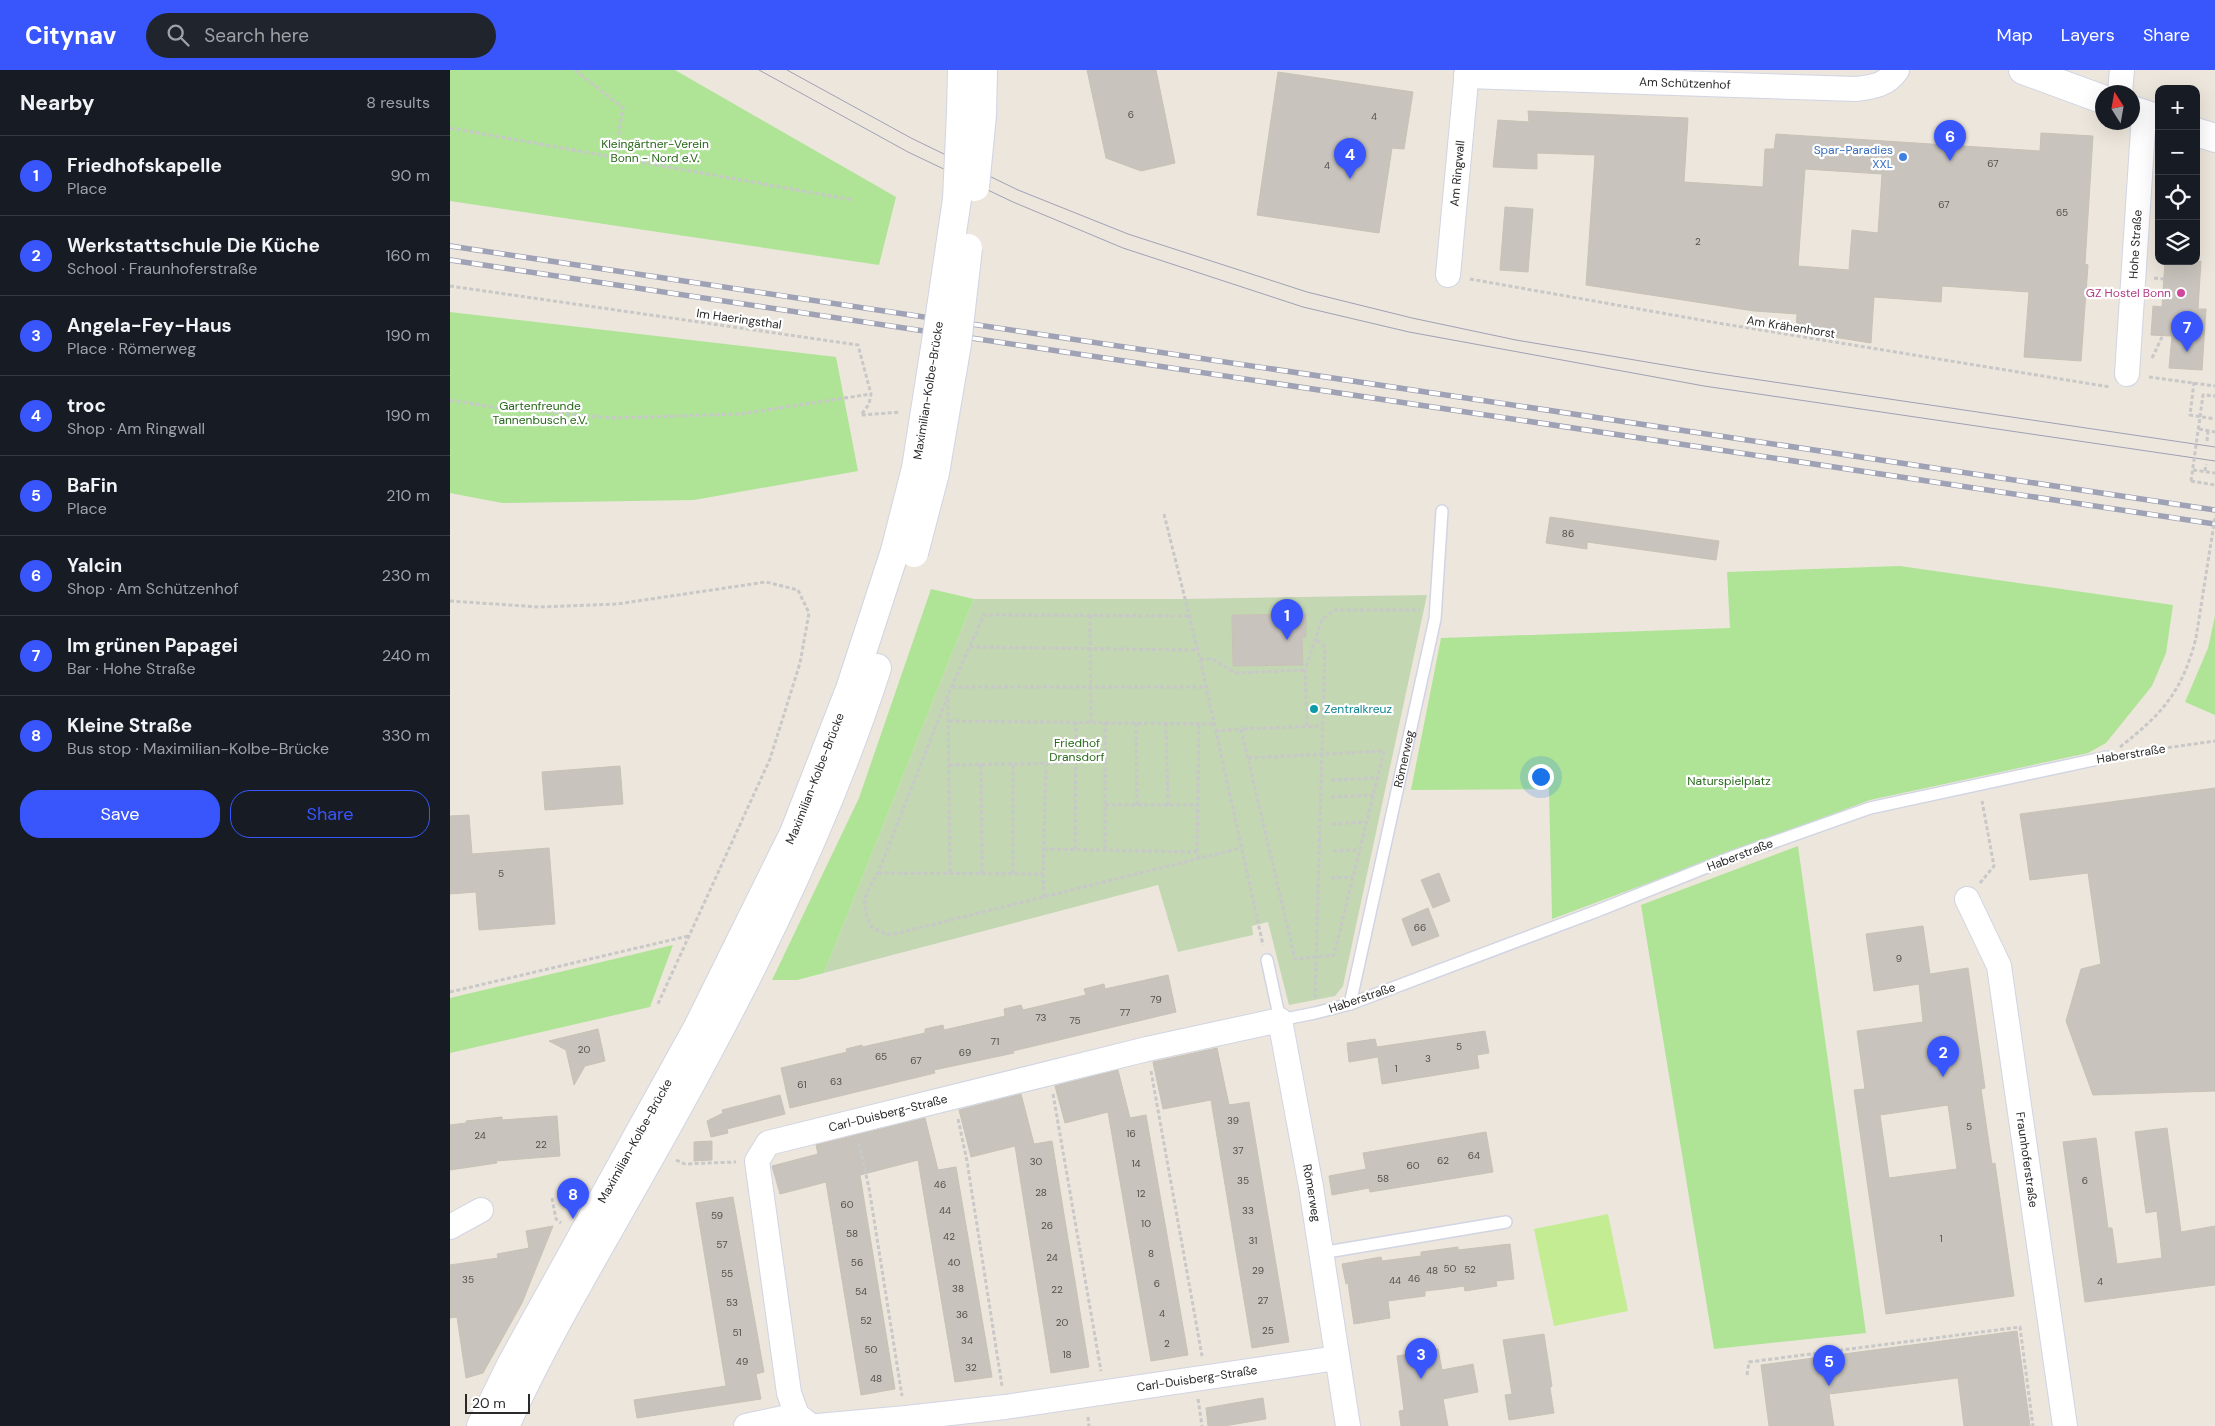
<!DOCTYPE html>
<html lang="en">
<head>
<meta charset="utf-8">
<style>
  body { margin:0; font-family:"DM Sans",sans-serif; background:#20242c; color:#f1f3f6 }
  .controls { position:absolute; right:15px; top:15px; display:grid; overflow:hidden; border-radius:10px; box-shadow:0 5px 20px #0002 }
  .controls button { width:45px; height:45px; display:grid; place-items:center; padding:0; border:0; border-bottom:1px solid #363941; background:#171b24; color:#f1f3f6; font:25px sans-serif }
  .compass { position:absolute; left:1645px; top:15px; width:45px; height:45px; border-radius:50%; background:#171b24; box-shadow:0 5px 20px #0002; rotate:349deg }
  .scale { position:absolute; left:15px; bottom:12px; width:65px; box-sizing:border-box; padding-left:5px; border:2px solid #2a2a2a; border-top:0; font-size:14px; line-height:18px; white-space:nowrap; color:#2a2a2a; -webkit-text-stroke:4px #fff; paint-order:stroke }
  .you { position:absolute; left:1090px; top:706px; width:18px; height:18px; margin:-12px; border:4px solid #fff; border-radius:50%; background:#1a73e8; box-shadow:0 0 0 8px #1a73e833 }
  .badge { display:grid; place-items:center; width:32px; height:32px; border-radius:50%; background:#3956fd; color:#fff; font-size:16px; font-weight:700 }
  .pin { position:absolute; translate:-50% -41px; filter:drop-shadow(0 1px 2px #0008) }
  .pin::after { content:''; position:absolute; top:26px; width:18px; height:15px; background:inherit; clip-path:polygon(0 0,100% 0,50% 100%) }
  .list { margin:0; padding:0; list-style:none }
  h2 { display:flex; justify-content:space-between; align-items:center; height:65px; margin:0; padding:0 20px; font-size:21px }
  h2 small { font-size:16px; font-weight:400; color:#9ea1a6 }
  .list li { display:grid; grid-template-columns:32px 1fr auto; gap:15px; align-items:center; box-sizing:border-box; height:80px; padding:0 20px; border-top:1px solid #363941 }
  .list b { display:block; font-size:19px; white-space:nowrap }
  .list p { margin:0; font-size:16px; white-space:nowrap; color:#9ea1a6 }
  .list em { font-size:16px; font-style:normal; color:#9ea1a6 }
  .actions { display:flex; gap:10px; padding:15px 20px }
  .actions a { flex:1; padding:11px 0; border:1px solid #3956fd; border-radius:20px; text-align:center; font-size:18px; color:#3956fd }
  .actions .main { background:#3956fd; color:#fff }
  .icon { flex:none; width:28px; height:28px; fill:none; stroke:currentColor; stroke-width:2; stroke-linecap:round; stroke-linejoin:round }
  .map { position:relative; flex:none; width:1765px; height:1356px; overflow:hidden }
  header { display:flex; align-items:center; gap:30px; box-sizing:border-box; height:70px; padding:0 25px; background:#3956fd; color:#fff }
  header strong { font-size:24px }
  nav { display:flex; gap:28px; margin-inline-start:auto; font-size:18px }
  .search { width:350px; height:45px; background:#20242c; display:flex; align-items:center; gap:12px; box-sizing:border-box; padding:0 18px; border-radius:28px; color:#9ea1a6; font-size:19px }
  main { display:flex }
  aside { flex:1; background:#171b24 }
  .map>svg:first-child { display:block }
  .green { fill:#afe497 }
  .cemetery { fill:#c3d7b3; fill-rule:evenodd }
  .pitch { fill:#c3ec93 }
  .building { fill:#c8c3bc; stroke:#c8c2b6; fill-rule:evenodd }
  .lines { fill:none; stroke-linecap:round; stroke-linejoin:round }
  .service-casing { stroke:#d1d4e3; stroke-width:14 }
  .minor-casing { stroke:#d1d4e3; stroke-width:26 }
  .tertiary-casing { stroke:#d1d4e3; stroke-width:30 }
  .path { stroke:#c8c8c8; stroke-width:3; stroke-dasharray:4 2.5; stroke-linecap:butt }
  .service { stroke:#fff; stroke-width:11 }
  .minor { stroke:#fff; stroke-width:24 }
  .tertiary { stroke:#fff; stroke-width:28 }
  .tram { stroke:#9fa1b5; stroke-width:1 }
  .rail-casing { stroke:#9fa1b5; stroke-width:5.5 }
  .rail { stroke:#fff; stroke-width:4; stroke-dasharray:11; stroke-linecap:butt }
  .tertiary-bridge-casing { stroke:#d1d4e3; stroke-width:30; stroke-linecap:butt }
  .path-bridge { stroke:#c8c8c8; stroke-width:3; stroke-dasharray:4 2.5; stroke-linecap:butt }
  .tertiary-bridge { stroke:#fff; stroke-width:28 }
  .shop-dot { fill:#3f7fe0; stroke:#fff; stroke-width:2 }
  .hotel-dot { fill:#d1479c; stroke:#fff; stroke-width:2 }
  .culture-dot { fill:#0f9aa8; stroke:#fff; stroke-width:2 }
  .labels { text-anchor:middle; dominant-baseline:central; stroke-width:4.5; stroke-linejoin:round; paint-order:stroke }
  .number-label { font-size:10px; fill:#52504e }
  .street-label { font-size:12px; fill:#2a2a2a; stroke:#fff }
  .park-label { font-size:12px; fill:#276919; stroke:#fff }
  .shop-label { font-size:12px; fill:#366cbe; stroke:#fff; text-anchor:end }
  .hotel-label { font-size:12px; fill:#b23c85; stroke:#fff; text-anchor:end }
  .culture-label { font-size:12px; fill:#0d838f; stroke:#fff; text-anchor:start }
</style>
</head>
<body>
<header>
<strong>Citynav</strong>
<div class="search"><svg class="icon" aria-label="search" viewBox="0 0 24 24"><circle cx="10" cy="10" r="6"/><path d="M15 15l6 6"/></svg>Search here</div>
<nav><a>Map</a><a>Layers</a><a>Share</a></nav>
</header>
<main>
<aside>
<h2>Nearby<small>8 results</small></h2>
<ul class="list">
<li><span class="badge">1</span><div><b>Friedhofskapelle</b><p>Place</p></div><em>90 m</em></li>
<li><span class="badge">2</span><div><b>Werkstattschule Die Küche</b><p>School · Fraunhoferstraße</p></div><em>160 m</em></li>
<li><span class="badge">3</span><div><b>Angela-Fey-Haus</b><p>Place · Römerweg</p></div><em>190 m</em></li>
<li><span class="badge">4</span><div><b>troc</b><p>Shop · Am Ringwall</p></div><em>190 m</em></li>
<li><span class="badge">5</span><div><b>BaFin</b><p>Place</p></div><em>210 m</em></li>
<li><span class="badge">6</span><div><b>Yalcin</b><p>Shop · Am Schützenhof</p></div><em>230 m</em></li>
<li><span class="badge">7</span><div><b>Im grünen Papagei</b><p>Bar · Hohe Straße</p></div><em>240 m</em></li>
<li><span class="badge">8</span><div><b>Kleine Straße</b><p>Bus stop · Maximilian-Kolbe-Brücke</p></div><em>330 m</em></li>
</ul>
<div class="actions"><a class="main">Save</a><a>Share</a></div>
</aside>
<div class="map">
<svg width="1765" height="1356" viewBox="0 0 1765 1356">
  <rect width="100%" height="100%" fill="#ede6dc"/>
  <!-- green -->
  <path class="green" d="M0 0H225L446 127 429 195 0 131Z
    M0 242 386 287 408 401 244 430 52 433 0 423Z
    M1450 496 1723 535 1716 583 1702 616 1656 673 1638 683 1420 730 1102 849 1099 719 961 720 991 568 1280 558 1277 502Z
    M481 519 524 529 374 903 347 910H322L409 728Z
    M1765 546V645L1735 632 1758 578Z
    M1348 776 1416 1263 1264 1279 1191 835Z
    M223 875 200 937 0 983V928Z"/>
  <!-- cemetery -->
  <path class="cemetery" d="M977 525 893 916 885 926 839 935 818 852 802 856 803 865 728 882 708 815 374 903 524 529H734ZM856 544V567H852L853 594 783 596 782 545Z"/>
  <!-- pitch -->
  <path class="pitch" d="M1158 1144 1178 1241 1104 1256 1084 1159Z"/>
  <!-- building -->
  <path class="building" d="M637 0H706L725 93 691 101 656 88Z
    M828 2 963 22 954 79 942 78 929 163 807 145Z
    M1078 41 1238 48 1234 112 1313 117 1315 79H1324L1326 64 1590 81 1591 63 1643 66 1635 194 1638 195 1631 291 1574 287 1579 222 1492 216 1491 232 1424 227 1421 273 1346 261 1347 244 1304 241 1136 215 1145 85 1087 83V99L1043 97 1048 50 1079 52ZM1355 99 1432 104 1428 163 1402 160 1399 200 1348 196Z
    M1055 137 1083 139 1078 202 1050 200Z
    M1715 191H1751L1748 239H1756L1752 300 1719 298 1722 266 1701 265 1703 236 1712 237Z
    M1100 447 1269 471 1266 490 1137 472V479L1096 473Z
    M856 544V567H852L853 595 783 596 782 545Z
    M170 696 173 734 95 740 92 702Z
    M1765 718V1021L1643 1025 1616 951 1631 899 1651 894 1638 803 1580 810 1570 744Z
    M19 745 22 784 99 778 105 854 29 860 26 822 0 824V746Z
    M989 803 1000 831 983 838 971 810Z
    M978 838 989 866 962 876 952 849Z
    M1473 856 1480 904 1518 898 1535 1018 1531 1019 1542 1094 1545 1093 1564 1226 1436 1244 1404 1020 1415 1019 1407 961 1473 952 1469 914 1424 921 1416 864ZM1498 1035 1507 1099 1439 1108 1430 1045Z
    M718 905 726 942 563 981 564 983 484 1000 485 1003 340 1038 331 998 397 982 396 979 412 975V977L475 963V959L493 955 494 960 555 946 554 939 571 935 573 940 636 925 634 919 654 914 655 919Z
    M148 959 155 991 135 996 124 1015 116 980 99 971Z
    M1035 961 1039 983 1027 985 1029 998 932 1014 928 987 899 992 897 973 925 969 927 977Z
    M767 978 779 1035 799 1032 839 1272 802 1278 761 1030 713 1039 703 992Z
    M668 1000 680 1048 696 1045 738 1285 701 1291 658 1042 615 1053 605 1016Z
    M571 1024 584 1074 602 1071 639 1297 601 1303 565 1076 521 1087 509 1040Z
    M330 1025 335 1044 277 1059 278 1063 261 1067 257 1051 273 1043 272 1040Z
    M107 1046 110 1086 46 1091 47 1093 0 1100V1055L16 1053V1051L52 1047V1050Z
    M475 1048 488 1100 506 1097 542 1307 505 1312 468 1090 410 1105 445 1319 411 1325 376 1112 330 1124 322 1096 368 1084 366 1075Z
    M1717 1058 1731 1162 1765 1156V1215L1635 1232 1613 1072 1646 1068 1658 1158H1662L1667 1194 1712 1188 1707 1141 1696 1143 1685 1062Z
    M1036 1062 1043 1102 920 1122 919 1118 882 1125 879 1106 916 1099 913 1083Z
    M262 1071V1090L244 1091V1072Z
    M283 1127 314 1302 306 1304 311 1329 187 1348 184 1330 276 1316 246 1133Z
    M103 1156 72 1233 33 1303 16 1308 7 1247 0 1248V1195L48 1188 47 1184 79 1178 76 1161Z
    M1060 1174 1064 1209 1046 1211 1047 1216 1015 1221 1014 1216 993 1219 975 1221V1226L938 1231 940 1248 904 1254 898 1213 896 1214 892 1194 931 1187 932 1191 971 1186V1182L1008 1177V1180Z
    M1567 1261 1580 1356H1514L1508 1308 1379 1324 1384 1356H1319L1311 1295Z
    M1094 1264 1102 1316 1100 1318 1104 1343 1059 1350 1055 1325 1062 1324 1053 1270Z
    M988 1279 992 1300 1023 1294 1028 1322 993 1329 998 1356H951L949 1341 954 1340 947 1286Z
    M813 1328 816 1349 774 1356H758L756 1338Z"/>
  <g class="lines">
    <!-- service casing -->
    <g class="service-casing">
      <g id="service">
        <path d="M817 890 830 950 865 943 900 934 1147 841 1282 787 1420 738 1657 687"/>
        <path id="s1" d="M900 934 985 549 992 441"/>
        <path d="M871 1183 1056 1152"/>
      </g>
    </g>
    <!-- minor casing -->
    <g class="minor-casing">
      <g id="minor">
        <path id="s2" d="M1016 6 1406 19C1423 17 1437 15 1447 0"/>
        <path d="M1670 22 1672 0"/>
        <path id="s3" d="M998 205 1017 0"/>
        <path id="s4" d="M1677 304 1694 44"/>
        <path id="s5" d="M1517 829 1549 896 1615 1356"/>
        <path d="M0 1157 31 1140"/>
        <path d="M296 1356 347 1345"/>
        <path id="s6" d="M361 1356 347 1345 339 1323 307 1091 318 1073 697 979 830 950 861 1117 898 1356"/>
        <path id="s7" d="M368 1356 456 1348 555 1337 887 1288"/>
      </g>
    </g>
    <!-- tertiary casing -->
    <g class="tertiary-casing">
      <g id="tertiary">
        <path d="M1573 0 1652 29"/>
        <path d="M1682 40 1709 49"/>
        <path d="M511 42 512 0"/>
        <path d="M532 45 533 0"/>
        <path d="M1746 62 1765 68"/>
        <path id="s8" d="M31 1356 62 1293 248 957 344 763 400 619 445 481"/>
        <path d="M55 1356C96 1265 148 1180 196 1094 286 935 371 771 427 598"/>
      </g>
    </g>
    <!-- path -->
    <path class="path" d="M125 0 173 38 165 88
      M0 58 403 130
      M1704 208 1714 209
      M1020 209 1268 253 1660 317
      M0 216 408 275 421 324 419 334 411 345 450 342
      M1702 288 1713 265
      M1699 307 1765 316
      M1744 312 1740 345 1765 349
      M0 330 42 337 162 348 290 344 421 324
      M1750 347 1753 325 1765 326
      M1749 359 1765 362
      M1757 371 1758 361
      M1743 400 1765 403
      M1755 401 1756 394
      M1741 411 1765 415
      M714 444 750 589 813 875
      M0 531 89 537 167 534 316 512 348 520 359 543 350 593 320 689 207 936
      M640 545 641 652
      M738 546 534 545 498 625 428 803C413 827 410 832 422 858L440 865 791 778
      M520 577 747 580
      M750 589H763L785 603 855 600
      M502 617H755
      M498 629 500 803
      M499 651 764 654
      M655 652V780
      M686 653 687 735
      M716 653 718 736
      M857 655 855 600 872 549 885 540H970
      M765 661 791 659
      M1670 677C1713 643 1732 622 1746 568
      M1673 684 1765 671
      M798 688 934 681 884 885 845 889 791 659 872 656
      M499 695 626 693
      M531 695 532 803
      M881 710 927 708
      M881 727 923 725
      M655 735H748
      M882 754 916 752
      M594 779 747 782 749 789
      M625 779 626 652
      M883 781 909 780
      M747 782 749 653
      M428 803 593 804
      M563 803V695
      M881 808 903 807
      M1530 813 1544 796 1532 731
      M594 827 593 804 596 695
      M0 922 238 866
      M865 928 875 577 865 569
      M701 1001 752 1286
      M603 1024 651 1301
      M508 1049 517 1091 552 1316
      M409 1073 419 1118 452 1326
      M226 1090 235 1094 286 1092
      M102 1128 106 1149 111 1153
      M1297 1305 1299 1292 1570 1257 1583 1356
      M748 1329 752 1356
      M638 1347 639 1356"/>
    <!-- service -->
    <use href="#service" class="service"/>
    <!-- minor -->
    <use href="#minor" class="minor"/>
    <!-- tertiary -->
    <use href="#tertiary" class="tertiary"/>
    <!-- tram -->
    <path class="tram" d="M309 0 458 82 563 132 673 178 853 237 959 262 1254 316 1765 391
      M337 0 461 68 568 120 678 164 857 222 962 248 1066 270 1256 302 1765 377"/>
    <!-- rail casing -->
    <g class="rail-casing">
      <path id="rail" d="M0 176 1765 440
        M0 190 1765 454"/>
    </g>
    <!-- rail -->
    <use href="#rail" class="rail"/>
    <!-- tertiary-bridge casing -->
    <g class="tertiary-bridge-casing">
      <g id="tertiary-bridge">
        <path d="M525 117 532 45"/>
        <path id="s9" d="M445 481 466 398 487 265 507 129 511 42"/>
        <path d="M464 483 485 403 507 274 518 178"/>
      </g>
    </g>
    <!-- path-bridge -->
    <path class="path-bridge" d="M1741 411 1750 347
      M1746 568 1765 447"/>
    <!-- tertiary-bridge -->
    <use href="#tertiary-bridge" class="tertiary-bridge"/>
  </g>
  <!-- markers -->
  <circle class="shop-dot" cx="1453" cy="87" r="5"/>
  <circle class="hotel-dot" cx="1731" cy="223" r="5"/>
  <circle class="culture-dot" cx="864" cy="639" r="5"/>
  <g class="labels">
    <!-- number labels -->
    <g class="number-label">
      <text x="681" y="44">6</text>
      <text x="924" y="46">4</text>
      <text x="1543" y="93">67</text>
      <text x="877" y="95">4</text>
      <text x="1494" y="134">67</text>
      <text x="1612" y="142">65</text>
      <text x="1248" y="171">2</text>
      <text x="1118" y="463">86</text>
      <text x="51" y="803">5</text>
      <text x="970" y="857">66</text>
      <text x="1449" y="888">9</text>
      <text x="706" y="929">79</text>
      <text x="675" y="942">77</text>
      <text x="591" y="947">73</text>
      <text x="625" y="950">75</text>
      <text x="545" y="971">71</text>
      <text x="1009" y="976">5</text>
      <text x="134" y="979">20</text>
      <text x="515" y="982">69</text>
      <text x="431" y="986">65</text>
      <text x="978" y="988">3</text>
      <text x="466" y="990">67</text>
      <text x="946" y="998">1</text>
      <text x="386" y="1011">63</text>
      <text x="352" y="1014">61</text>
      <text x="783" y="1050">39</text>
      <text x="1519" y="1056">5</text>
      <text x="681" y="1063">16</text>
      <text x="30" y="1065">24</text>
      <text x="91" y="1074">22</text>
      <text x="788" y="1080">37</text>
      <text x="1024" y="1085">64</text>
      <text x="993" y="1090">62</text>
      <text x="586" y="1091">30</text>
      <text x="686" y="1093">14</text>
      <text x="963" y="1095">60</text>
      <text x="933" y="1108">58</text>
      <text x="793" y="1110">35</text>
      <text x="1635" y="1110">6</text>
      <text x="490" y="1114">46</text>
      <text x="591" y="1122">28</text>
      <text x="691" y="1123">12</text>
      <text x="397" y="1134">60</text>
      <text x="495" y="1140">44</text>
      <text x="798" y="1140">33</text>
      <text x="267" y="1145">59</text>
      <text x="696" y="1153">10</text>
      <text x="597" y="1155">26</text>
      <text x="402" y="1163">58</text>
      <text x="499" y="1166">42</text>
      <text x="1491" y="1168">1</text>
      <text x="803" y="1170">31</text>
      <text x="272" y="1174">57</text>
      <text x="701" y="1183">8</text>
      <text x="602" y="1187">24</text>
      <text x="407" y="1192">56</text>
      <text x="504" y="1192">40</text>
      <text x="1000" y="1198">50</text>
      <text x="1020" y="1199">52</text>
      <text x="808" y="1200">29</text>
      <text x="982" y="1200">48</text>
      <text x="277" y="1203">55</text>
      <text x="964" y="1208">46</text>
      <text x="18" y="1209">35</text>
      <text x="945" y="1210">44</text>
      <text x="1650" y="1211">4</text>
      <text x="707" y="1213">6</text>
      <text x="508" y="1218">38</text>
      <text x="607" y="1219">22</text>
      <text x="411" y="1221">54</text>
      <text x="813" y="1230">27</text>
      <text x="282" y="1232">53</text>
      <text x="712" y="1243">4</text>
      <text x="512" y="1244">36</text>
      <text x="416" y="1250">52</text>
      <text x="612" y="1252">20</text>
      <text x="818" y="1260">25</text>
      <text x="287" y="1262">51</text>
      <text x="517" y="1270">34</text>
      <text x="717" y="1273">2</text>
      <text x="421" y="1279">50</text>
      <text x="617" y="1284">18</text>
      <text x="292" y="1291">49</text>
      <text x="521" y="1297">32</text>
      <text x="426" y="1308">48</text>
    </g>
    <!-- street labels -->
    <g class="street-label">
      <text stroke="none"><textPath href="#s2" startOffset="219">Am Schützenhof</textPath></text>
      <text stroke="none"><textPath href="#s3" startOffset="102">Am Ringwall</textPath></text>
      <text stroke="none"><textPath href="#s4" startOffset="130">Hohe Straße</textPath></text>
      <text transform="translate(289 249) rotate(8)">Im Haeringsthal</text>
      <text transform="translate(1341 257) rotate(9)">Am Krähenhorst</text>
      <text stroke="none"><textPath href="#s9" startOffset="164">Maximilian-Kolbe-Brücke</textPath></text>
      <text transform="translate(1681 684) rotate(-9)">Haberstraße</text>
      <text stroke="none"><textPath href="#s1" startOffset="251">Römerweg</textPath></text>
      <text stroke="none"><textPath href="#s8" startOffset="729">Maximilian-Kolbe-Brücke</textPath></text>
      <text transform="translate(1290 785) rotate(-21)">Haberstraße</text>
      <text transform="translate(912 928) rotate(-19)">Haberstraße</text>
      <text stroke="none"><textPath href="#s6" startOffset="420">Carl-Duisberg-Straße</textPath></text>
      <text stroke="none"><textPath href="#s8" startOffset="324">Maximilian-Kolbe-Brücke</textPath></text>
      <text stroke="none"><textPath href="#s5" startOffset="270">Fraunhoferstraße</textPath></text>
      <text stroke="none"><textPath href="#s6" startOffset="999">Römerweg</textPath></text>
      <text stroke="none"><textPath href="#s7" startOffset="382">Carl-Duisberg-Straße</textPath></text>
    </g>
    <!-- park labels -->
    <g class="park-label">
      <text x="205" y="74">Kleingärtner-Verein<tspan x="205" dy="14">Bonn - Nord e.V.</tspan></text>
      <text x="90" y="336">Gartenfreunde<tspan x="90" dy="14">Tannenbusch e.V.</tspan></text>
      <text x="627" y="673">Friedhof<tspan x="627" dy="14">Dransdorf</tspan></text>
      <text x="1279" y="711">Naturspielplatz</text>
    </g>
    <!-- shop labels -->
    <g class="shop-label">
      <text x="1443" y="80">Spar-Paradies<tspan x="1443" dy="14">XXL</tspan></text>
    </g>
    <!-- hotel labels -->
    <g class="hotel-label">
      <text x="1721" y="223">GZ Hostel Bonn</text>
    </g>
    <!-- culture labels -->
    <g class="culture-label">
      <text x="874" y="639">Zentralkreuz</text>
    </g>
  </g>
</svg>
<div class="controls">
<button>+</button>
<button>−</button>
<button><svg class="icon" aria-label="locate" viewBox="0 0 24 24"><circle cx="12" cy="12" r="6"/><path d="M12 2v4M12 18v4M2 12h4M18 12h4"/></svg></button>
<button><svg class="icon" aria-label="layers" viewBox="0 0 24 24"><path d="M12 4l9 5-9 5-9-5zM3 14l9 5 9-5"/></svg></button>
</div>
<svg class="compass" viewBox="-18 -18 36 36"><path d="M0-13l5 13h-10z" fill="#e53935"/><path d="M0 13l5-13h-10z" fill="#9ea1a6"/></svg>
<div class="scale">20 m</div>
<div class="you"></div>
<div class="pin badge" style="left:837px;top:570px">1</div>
<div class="pin badge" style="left:1493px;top:1007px">2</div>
<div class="pin badge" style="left:971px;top:1309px">3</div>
<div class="pin badge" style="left:900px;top:109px">4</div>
<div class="pin badge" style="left:1379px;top:1316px">5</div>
<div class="pin badge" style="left:1500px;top:91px">6</div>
<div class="pin badge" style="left:1737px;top:282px">7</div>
<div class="pin badge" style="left:123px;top:1149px">8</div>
</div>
</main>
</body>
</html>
